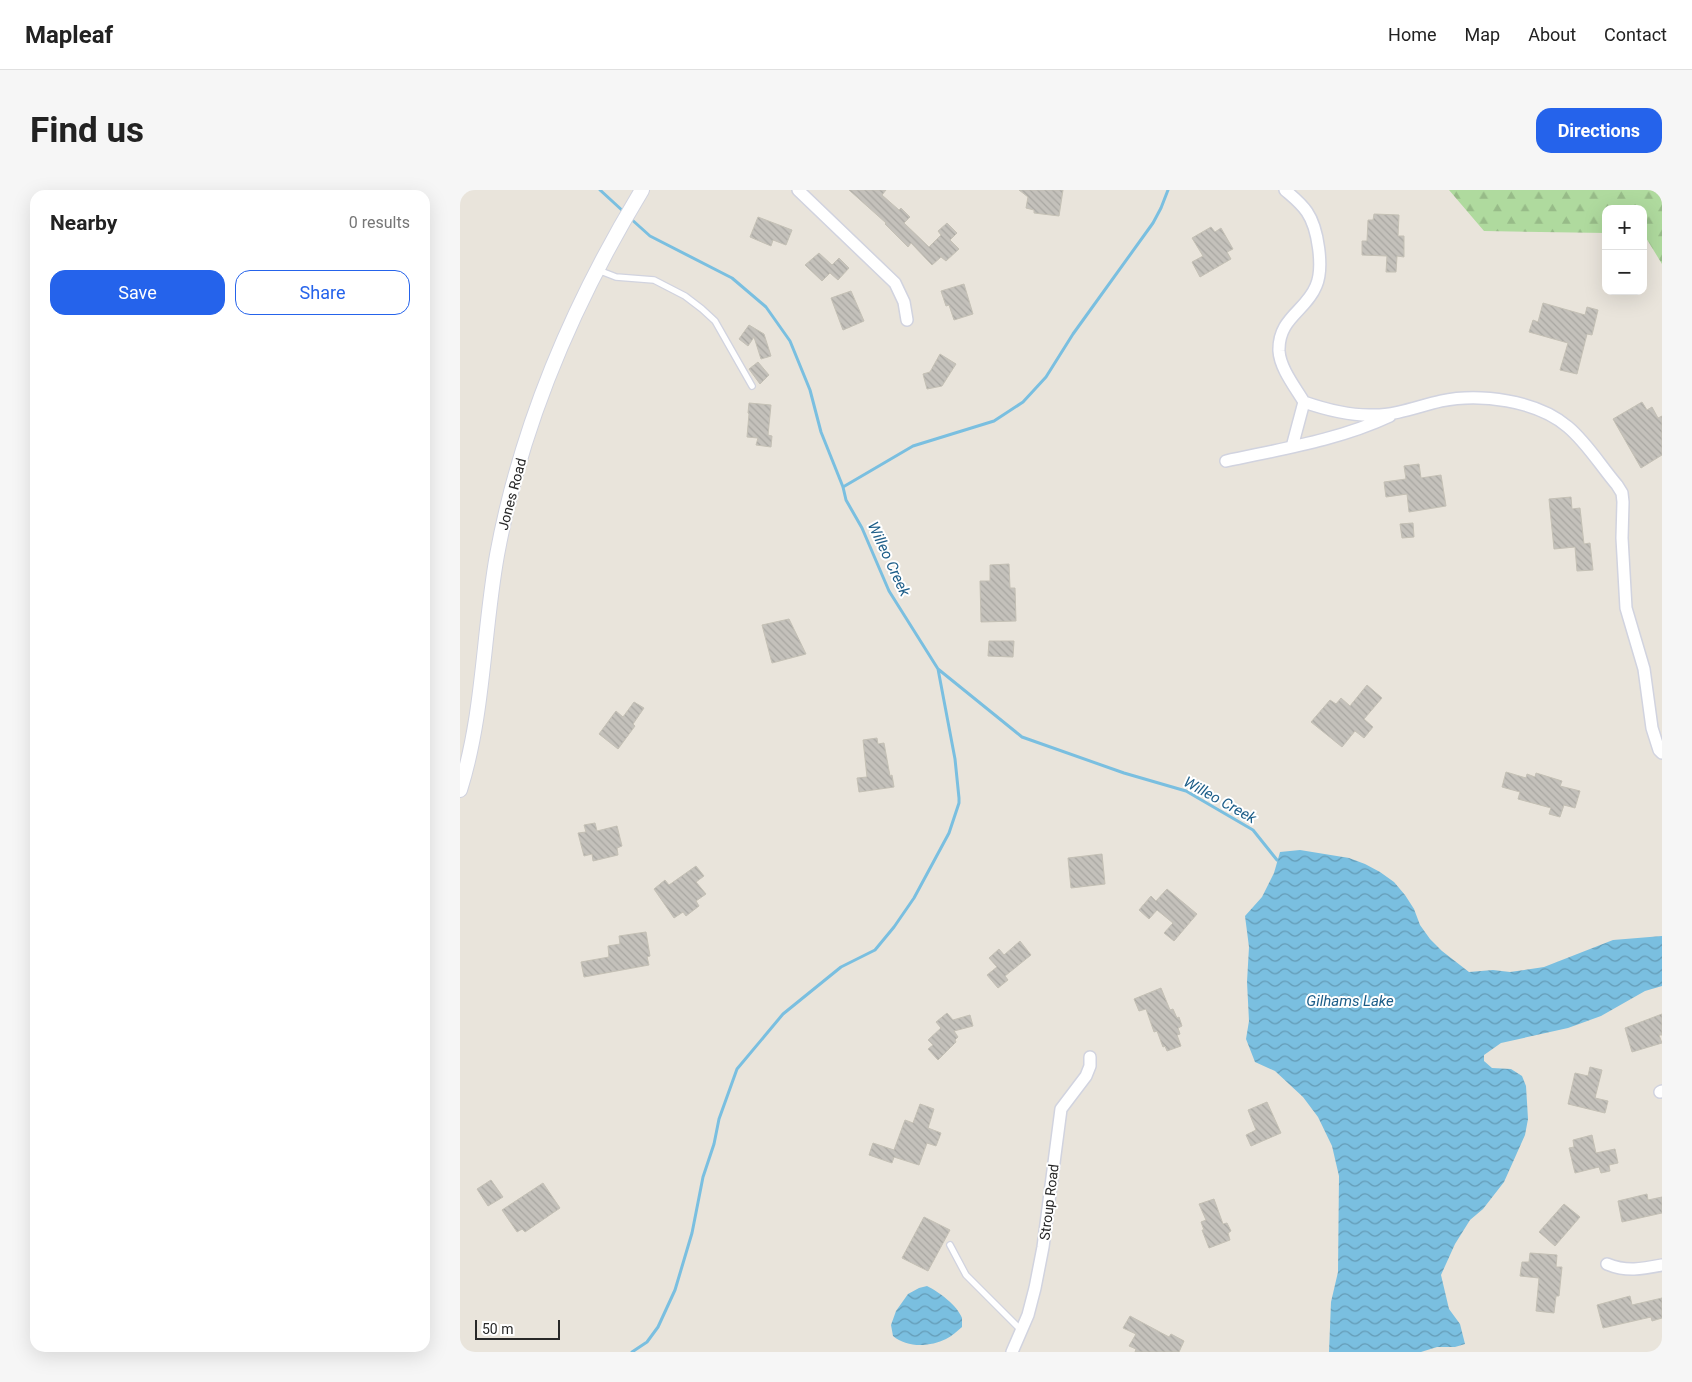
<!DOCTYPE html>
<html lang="en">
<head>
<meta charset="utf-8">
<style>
  body { margin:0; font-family:Roboto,sans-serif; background:#f6f6f6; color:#222 }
  .controls { position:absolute; right:15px; top:15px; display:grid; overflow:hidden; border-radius:10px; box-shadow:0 5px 20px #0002 }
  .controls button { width:45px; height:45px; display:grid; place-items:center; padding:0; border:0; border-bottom:1px solid #e0e0e0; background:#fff; color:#222; font:25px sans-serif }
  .scale { position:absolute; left:15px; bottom:12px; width:85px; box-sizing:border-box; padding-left:5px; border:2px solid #282828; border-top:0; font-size:14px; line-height:18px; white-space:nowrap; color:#282828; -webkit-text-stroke:4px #fff; paint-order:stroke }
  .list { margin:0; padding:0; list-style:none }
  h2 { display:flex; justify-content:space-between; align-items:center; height:65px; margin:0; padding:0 20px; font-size:21px }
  h2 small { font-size:16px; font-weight:400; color:#767676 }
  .actions { display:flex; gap:10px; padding:15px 20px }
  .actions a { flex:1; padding:11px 0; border:1px solid #2563eb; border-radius:15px; text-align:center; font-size:18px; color:#2563eb }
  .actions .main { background:#2563eb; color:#fff }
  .map { position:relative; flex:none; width:1202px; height:1162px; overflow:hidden; border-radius:15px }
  header { display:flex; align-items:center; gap:30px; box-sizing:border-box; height:70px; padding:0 25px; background:#fff; border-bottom:1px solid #e0e0e0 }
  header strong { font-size:24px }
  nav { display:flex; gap:28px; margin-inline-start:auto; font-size:18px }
  .intro { display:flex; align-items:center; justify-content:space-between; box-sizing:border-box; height:120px; padding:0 30px }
  h1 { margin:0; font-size:35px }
  .button { padding:12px 22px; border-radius:15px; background:#2563eb; color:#fff; font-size:18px; font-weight:700 }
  main { display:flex; gap:30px; padding:0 30px }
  aside { flex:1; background:#fff; border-radius:15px; box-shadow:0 5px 20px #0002 }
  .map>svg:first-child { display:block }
  .forest { fill:url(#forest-firs) }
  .water { fill:url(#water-waves) }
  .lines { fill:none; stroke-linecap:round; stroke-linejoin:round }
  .stream { stroke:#7abfe0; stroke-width:3 }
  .building { fill:url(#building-back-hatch); stroke:#c4c0b5 }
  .service-casing { stroke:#d1d3df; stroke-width:8 }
  .minor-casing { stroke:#d1d3df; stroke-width:14 }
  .tertiary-casing { stroke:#d1d3df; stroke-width:16 }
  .service { stroke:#fff; stroke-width:5.5 }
  .minor { stroke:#fff; stroke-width:11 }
  .tertiary { stroke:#fff; stroke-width:14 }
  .labels { text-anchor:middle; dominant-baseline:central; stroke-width:4; stroke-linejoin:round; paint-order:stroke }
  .street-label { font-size:14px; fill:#282828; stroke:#fff }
  .water-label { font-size:15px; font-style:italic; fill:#1c5d88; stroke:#fff }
</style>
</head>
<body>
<header>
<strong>Mapleaf</strong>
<nav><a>Home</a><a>Map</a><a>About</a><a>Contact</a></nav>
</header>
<div class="intro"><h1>Find us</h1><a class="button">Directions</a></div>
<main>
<aside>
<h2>Nearby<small>0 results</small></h2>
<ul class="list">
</ul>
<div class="actions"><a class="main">Save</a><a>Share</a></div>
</aside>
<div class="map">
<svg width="1202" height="1162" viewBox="0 0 1202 1162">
  <defs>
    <pattern id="forest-firs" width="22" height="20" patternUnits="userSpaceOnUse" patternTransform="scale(1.25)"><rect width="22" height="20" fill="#afda9e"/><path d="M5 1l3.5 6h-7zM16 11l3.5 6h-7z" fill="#97bb88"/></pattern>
    <pattern id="water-waves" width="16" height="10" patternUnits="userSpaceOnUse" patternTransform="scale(1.25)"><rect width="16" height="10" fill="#7abfe0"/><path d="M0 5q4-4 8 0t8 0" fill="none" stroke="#649bb6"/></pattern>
    <pattern id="building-back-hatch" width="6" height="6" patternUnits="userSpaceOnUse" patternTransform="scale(1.25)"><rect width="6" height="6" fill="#c4c1bb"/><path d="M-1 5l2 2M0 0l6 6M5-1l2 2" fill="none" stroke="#a8a6a1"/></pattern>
  </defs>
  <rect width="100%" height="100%" fill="#e9e4db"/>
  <!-- forest -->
  <path class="forest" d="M989 0H1202V74L1183 43V19H1146V43L1024 41Z"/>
  <!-- water -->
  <path class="water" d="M840 660 889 668 905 674 920 682 934 692 945 705 954 719 960 735 970 749 982 761 1009 782 1033 780 1050 782 1084 777 1153 750 1202 746V796L1185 801 1141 826 1108 838 1041 853 1024 865V871L1032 878 1051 879 1062 886 1066 896 1068 929 1065 945 1044 992 1023 1019 1010 1030 995 1054 981 1085 989 1119 1000 1134 1005 1154 995 1157H977L961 1162H869L871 1112 878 1082 879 986 872 956 858 927 843 907 815 881 795 872 786 849 789 831 787 792 789 757 785 726 802 707 814 683 820 662Z
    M467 1096C479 1102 497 1115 502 1128 502 1131 502 1134 502 1137 497 1141 492 1146 486 1149 470 1157 447 1158 433 1146L431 1135 436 1121 448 1104 459 1098Z"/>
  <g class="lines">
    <!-- stream -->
    <path class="stream" d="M140 0 164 22
      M170 28 190 46 272 88 306 117 330 151 350 200 361 242 383 297 386 310 402 338 429 401 478 479 562 547 664 583 726 601 793 640 817 670
      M383 297 453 256 534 231 563 212 586 187 613 144 693 33 701 18 708 0
      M172 1162 187 1152 198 1137 215 1100 232 1043 243 987 254 954 259 929 277 879 323 824 381 777 415 760 434 737 454 708 489 643 499 613V608L495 569 478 479"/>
  </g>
  <!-- building -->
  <path class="building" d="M389 0H426L422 5 439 20 441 18 450 27 444 33 469 57 481 45 478 41 487 33 497 43 490 50 499 59 486 71 481 67 472 75 451 53 448 57 425 34 426 33Z
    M559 0H603L599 26 574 23V20L566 18 568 7Z
    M914 24 939 25 938 46H944V67L937 66 936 82H926L927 66 902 65V51H907L908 30H913Z
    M298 27 332 40 326 55 313 50 311 56 290 47Z
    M751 37 755 42 761 38 773 59 767 62 771 69 740 87 732 72 743 66 732 48Z
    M359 63 372 75 379 68 389 78 378 90 370 83 362 91 345 75Z
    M504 94 513 124 494 130 489 115 486 116 481 101Z
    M391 101 404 131 383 140 371 108Z
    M1083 113 1125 125 1127 117 1138 120 1132 145 1127 144 1117 184 1100 180 1108 153 1069 142 1073 130 1078 132Z
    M289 135 304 144 311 166 301 169 294 147 288 156 279 149Z
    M480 164 496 174 482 196 467 199 463 184 470 182Z
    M298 172 309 185 300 194 289 179Z
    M1182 212 1187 220 1192 217 1198 228 1202 226V265L1181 278 1153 229Z
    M289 213 311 215 308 245 312 246 311 257 296 255 298 248 287 247 289 224 288 223Z
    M959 274 961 288 981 285 986 316 949 322 947 304 926 307 924 292 946 289 944 276Z
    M1111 307 1112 319 1120 318 1124 354 1130 353 1133 380 1117 381 1115 357 1094 359 1089 309Z
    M953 333 954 347 942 348 940 334Z
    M549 374 550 398H555L556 431 521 432 520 391H530V375Z
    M329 429 346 464 312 473 302 435Z
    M529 451H554L553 467 528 466Z
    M907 495 922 508 904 529 913 537 904 548 895 541 882 557 851 532 870 510 876 514 881 508 890 516Z
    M174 512 184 518 173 534 175 536 158 559 139 544 156 521 163 527Z
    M417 548 418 554 424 553 430 586 432 585 434 597 399 602 397 588 407 587 403 550Z
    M1046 582 1066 588 1067 584 1075 587 1076 583 1102 591 1100 596 1120 601 1115 618 1104 615 1100 627 1089 624 1091 618 1058 609 1060 602 1042 597Z
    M135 633 137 641 157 636 162 656 157 658 158 665 133 671 132 664 124 666 118 643 126 642 124 635Z
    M642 664 645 694 611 698 608 668Z
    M236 676 244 686 236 692 246 704 236 711 239 716 226 726 223 722 214 728 194 699 205 690 209 695Z
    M707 699 737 724 714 751 704 743 713 733 697 720 689 729 679 720 691 706 696 711Z
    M186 742 190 766 187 767 189 775 124 787 121 772 149 767 148 756 160 754 159 746Z
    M560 751 571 765 545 786 548 790 538 798 527 785 537 777 529 768 539 759 544 765Z
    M701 798 710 820 713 819 717 828 719 827 722 836 718 838 720 844 717 845 721 856 707 861 705 856 703 857 697 841 694 842 686 819 679 821 674 809Z
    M487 823 493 830 510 825 513 836 494 841 498 847 495 850 496 852 478 870 468 859 473 855 468 850 481 838 476 832Z
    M1202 824V845H1199L1202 853 1172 862 1165 838Z
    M1130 877 1142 880 1135 908 1148 911 1145 923 1108 914 1115 883 1128 886Z
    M807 912 821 943 791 956 786 945 796 940 788 920Z
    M460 914 474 919 468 938 481 943 476 956 467 953 459 975 434 967 432 973 409 965 413 953 434 960 445 930 453 933Z
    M1132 945 1136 963 1155 959 1158 973 1149 975 1150 981 1141 983 1139 977 1115 983 1109 958 1114 957 1113 950Z
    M31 990 43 1007 28 1016 17 999Z
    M83 993 100 1018 65 1042 62 1039 57 1042 42 1020Z
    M1187 1004 1188 1010 1202 1007V1023L1162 1032 1158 1011Z
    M754 1009 763 1034 767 1033 771 1041 768 1043 770 1050 749 1058 742 1040H744L741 1032 746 1030 739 1014Z
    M1104 1014 1120 1027 1095 1056 1079 1042Z
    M464 1027 490 1040 468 1081 442 1068Z
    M1070 1063 1097 1065 1096 1077H1102L1099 1106H1096L1094 1123 1076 1121 1079 1088 1060 1086 1062 1072H1069Z
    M1170 1106 1172 1115 1202 1108V1128L1192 1131 1191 1127 1143 1138 1137 1115Z
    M670 1126 709 1147 711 1144 724 1151 719 1162H675L676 1159 669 1156 676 1144 663 1138Z"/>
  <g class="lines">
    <!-- service casing -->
    <g class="service-casing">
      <path id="service" d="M138 80 156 87 194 90 225 106 242 119 255 131 292 196
        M490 1055 506 1085 561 1140"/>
    </g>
    <!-- minor casing -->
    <g class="minor-casing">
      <path id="minor" d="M338 0 435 93 444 112 447 130
        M825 0C833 7 841 13 847 22 858 38 864 78 856 96 846 121 818 128 819 161 820 178 835 197 844 212 867 220 890 226 914 225 937 225 959 216 981 211 1019 203 1077 210 1108 237 1127 253 1140 275 1157 295L1162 303 1163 312 1162 348 1166 418 1184 479 1192 538 1199 560 1202 563
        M832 257 844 212
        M766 271C821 259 879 250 930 226
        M1200 902 1202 901
        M1147 1074C1166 1082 1182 1079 1202 1075
        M552 1162 568 1125 575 1098 583 1057 601 919 626 886 630 876V867"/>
    </g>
    <!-- tertiary casing -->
    <g class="tertiary-casing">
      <path id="tertiary" d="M0 600C24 524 23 443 37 365 61 235 114 112 182 0"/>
    </g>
    <!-- service -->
    <use href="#service" class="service"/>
    <!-- minor -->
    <use href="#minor" class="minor"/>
    <!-- tertiary -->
    <use href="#tertiary" class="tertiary"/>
  </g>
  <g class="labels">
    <!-- street labels -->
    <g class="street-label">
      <text transform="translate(52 304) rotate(-75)">Jones Road</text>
      <text transform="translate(589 1012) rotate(-83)">Stroup Road</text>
    </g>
    <!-- water labels -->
    <g class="water-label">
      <text transform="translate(429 369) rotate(65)">Willeo Creek</text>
      <text transform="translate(760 610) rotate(29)">Willeo Creek</text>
      <text x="890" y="811">Gilhams Lake</text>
    </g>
  </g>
</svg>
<div class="controls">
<button>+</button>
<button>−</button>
</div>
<div class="scale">50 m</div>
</div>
</main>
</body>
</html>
